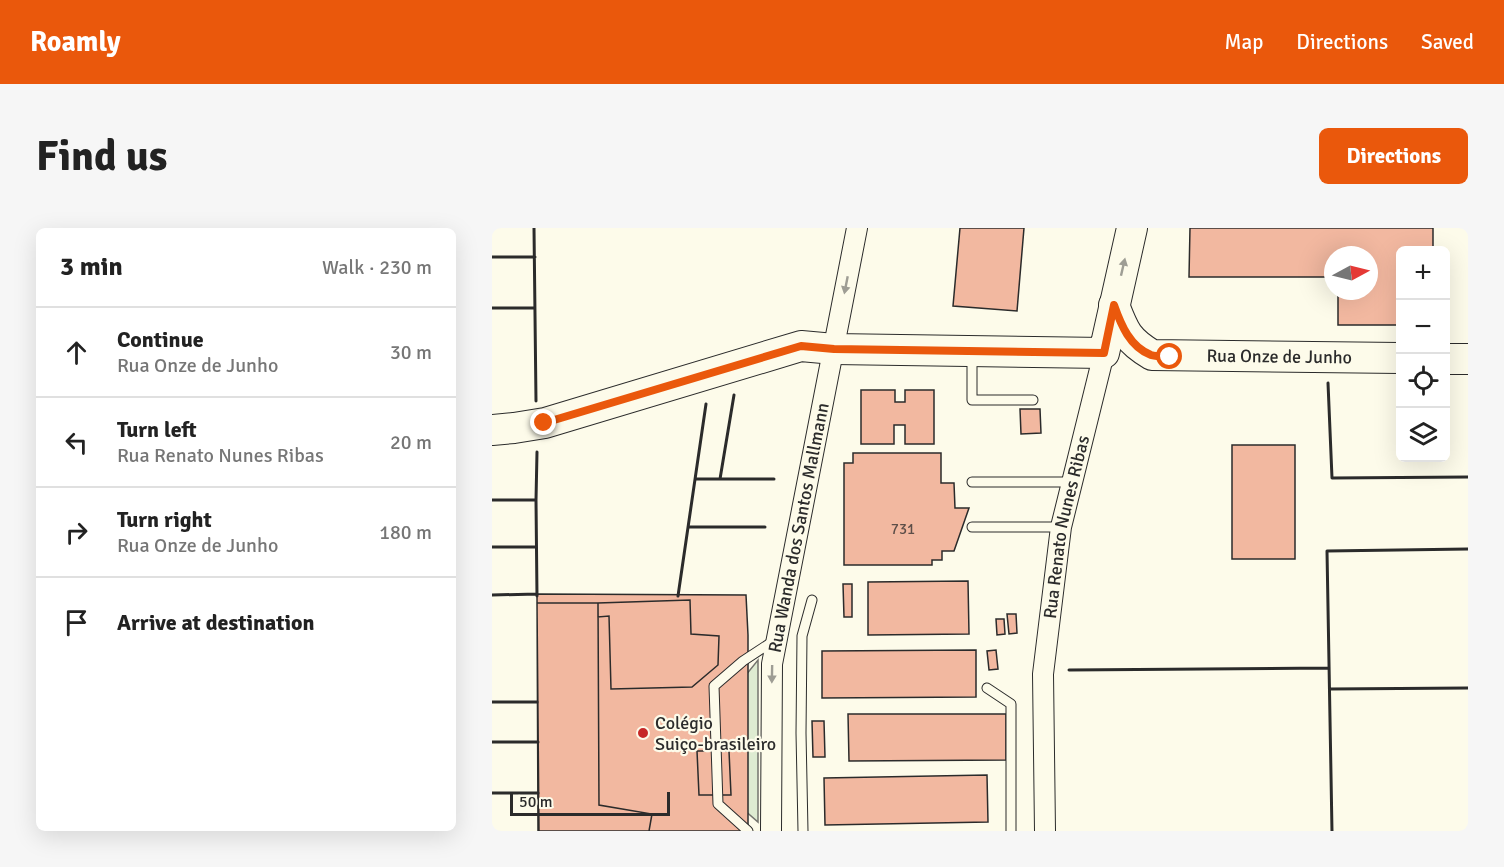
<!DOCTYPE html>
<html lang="en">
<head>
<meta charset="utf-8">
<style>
  body { margin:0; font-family:Signika,sans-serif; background:#f6f6f6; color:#222 }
  .controls { position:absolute; right:18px; top:18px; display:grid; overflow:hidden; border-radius:9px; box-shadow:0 6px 24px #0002 }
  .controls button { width:54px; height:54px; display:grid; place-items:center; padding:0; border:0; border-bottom:2px solid #e0e0e0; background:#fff; color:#222; font:30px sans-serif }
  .compass { position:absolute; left:832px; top:18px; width:54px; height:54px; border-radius:50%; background:#fff; box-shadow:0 6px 24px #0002; rotate:83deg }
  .scale { position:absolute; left:18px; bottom:15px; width:160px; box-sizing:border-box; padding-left:6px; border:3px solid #2b2b2b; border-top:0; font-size:16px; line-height:21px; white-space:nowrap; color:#2b2b2b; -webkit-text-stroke:4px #fdfbea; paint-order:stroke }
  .stop { position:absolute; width:18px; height:18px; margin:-14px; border:4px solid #ea580c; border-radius:50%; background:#fff }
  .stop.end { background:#ea580c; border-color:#fff; box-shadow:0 2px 6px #0008 }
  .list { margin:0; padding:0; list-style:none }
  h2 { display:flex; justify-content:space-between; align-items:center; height:78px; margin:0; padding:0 24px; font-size:26px }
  h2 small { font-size:20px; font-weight:400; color:#767676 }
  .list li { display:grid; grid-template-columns:39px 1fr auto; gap:18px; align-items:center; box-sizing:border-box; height:90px; padding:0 24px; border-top:2px solid #e0e0e0 }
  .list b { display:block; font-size:22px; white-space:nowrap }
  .list p { margin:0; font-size:20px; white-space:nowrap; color:#767676 }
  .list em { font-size:20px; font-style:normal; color:#767676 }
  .icon { flex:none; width:33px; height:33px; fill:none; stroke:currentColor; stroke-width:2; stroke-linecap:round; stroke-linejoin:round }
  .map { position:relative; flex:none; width:976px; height:603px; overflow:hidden; border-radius:9px }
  header { display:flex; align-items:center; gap:36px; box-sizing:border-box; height:84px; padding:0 30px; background:#ea580c; color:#fff }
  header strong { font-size:28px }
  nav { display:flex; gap:33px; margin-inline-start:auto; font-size:21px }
  .intro { display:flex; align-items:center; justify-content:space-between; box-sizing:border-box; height:144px; padding:0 36px }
  h1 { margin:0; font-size:42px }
  .button { padding:15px 27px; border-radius:9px; background:#ea580c; color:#fff; font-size:21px; font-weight:700 }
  main { display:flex; gap:36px; padding:0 36px }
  aside { flex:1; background:#fff; border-radius:9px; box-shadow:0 6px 24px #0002 }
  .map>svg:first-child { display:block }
  .green { fill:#deebd1; stroke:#74746e; stroke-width:1.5 }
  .building { fill:#f2b8a0; stroke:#2b2b2b; stroke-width:1.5 }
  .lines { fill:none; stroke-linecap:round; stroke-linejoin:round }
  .lane-casing { stroke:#2b2b2b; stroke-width:11 }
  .street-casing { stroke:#2b2b2b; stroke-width:22 }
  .primary-casing { stroke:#2b2b2b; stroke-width:32 }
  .lane { stroke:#fdfbea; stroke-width:9 }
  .street { stroke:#fdfbea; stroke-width:20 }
  .primary { stroke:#fdfbea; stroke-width:30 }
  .wall { stroke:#2b2b2b; stroke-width:3 }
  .oneway { fill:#9e9d94 }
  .route { stroke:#ea580c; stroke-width:8 }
  .poi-dot { fill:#c62828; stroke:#fdfbea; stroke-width:2 }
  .labels { text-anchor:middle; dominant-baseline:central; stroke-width:4.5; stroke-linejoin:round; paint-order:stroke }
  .number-label { font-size:15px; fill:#5d4e48 }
  .street-label { font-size:18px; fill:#2b2b2b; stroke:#fdfbea }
  .poi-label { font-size:18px; fill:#2b2b2b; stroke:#fdfbea; text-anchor:start }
</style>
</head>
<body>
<header>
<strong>Roamly</strong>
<nav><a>Map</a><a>Directions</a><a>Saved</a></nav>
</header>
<div class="intro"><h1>Find us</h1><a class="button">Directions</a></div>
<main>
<aside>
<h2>3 min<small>Walk · 230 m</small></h2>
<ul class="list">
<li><svg class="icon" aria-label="ahead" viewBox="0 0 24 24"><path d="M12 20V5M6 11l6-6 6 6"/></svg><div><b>Continue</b><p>Rua Onze de Junho</p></div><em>30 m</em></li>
<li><svg class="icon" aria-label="left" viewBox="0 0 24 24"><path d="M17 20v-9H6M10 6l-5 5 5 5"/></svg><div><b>Turn left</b><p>Rua Renato Nunes Ribas</p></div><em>20 m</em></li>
<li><svg class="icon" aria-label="right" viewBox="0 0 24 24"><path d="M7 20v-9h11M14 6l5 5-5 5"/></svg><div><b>Turn right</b><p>Rua Onze de Junho</p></div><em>180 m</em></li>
<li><svg class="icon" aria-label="arrive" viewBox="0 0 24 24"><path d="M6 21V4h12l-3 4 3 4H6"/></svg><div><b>Arrive at destination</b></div></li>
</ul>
</aside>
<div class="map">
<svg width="976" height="603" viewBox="0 0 976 603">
  <rect width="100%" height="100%" fill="#fdfbea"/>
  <!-- green -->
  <path class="green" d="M266 432V594L243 574 241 463Z"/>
  <!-- building -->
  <path class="building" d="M468 0H532L525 83 461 78Z
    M698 0H941V22H908V97H846V63H877V27H841V49H697Z
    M369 162H403V174H413V162H442V216H413V197H402V216H369Z
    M528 181H548L549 205 529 206Z
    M740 217H803V331H740Z
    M361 225H449V255H462L463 280H477L462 323H450V332H440V337H352V235H361Z
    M476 353 477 406 376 407V354Z
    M351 356H360V389H352Z
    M45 366 254 367 256 407V603H46Z
    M198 372 199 406 227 408 226 437 200 459 119 461 117 388 106 389V375Z
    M45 375H106L107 577 160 586 157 603H47Z
    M515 386H524L525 405 517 406Z
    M504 391H512L513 406 505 407Z
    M484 422V469L330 470V423Z
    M504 422 506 441 497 442 495 423Z
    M356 486H514V532L357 533Z
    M320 493H332L333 529H321Z
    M205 523H237L239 567H207Z
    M495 547 496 594 333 597 332 550Z"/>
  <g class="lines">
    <!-- lane casing -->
    <g class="lane-casing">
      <path id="lane" d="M480 126V172H541
        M480 254H579
        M480 299H569
        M495 460 519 476V603
        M256 603 226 576 222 458 251 433 283 412
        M311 603 309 505 310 408 320 372"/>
    </g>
    <!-- street casing -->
    <g class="street-casing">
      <g id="street">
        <path id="s1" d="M279 603 280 436 365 0"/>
        <path id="s2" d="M553 603 551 446 569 299 612 125"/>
      </g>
    </g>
    <!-- primary casing -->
    <g class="primary-casing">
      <g id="primary">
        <path id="s3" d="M622 77C632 103 635 112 660 127L908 130"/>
        <path d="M954 131H976"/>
        <path d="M0 202 22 200 53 195 309 118 342 121 612 125 640 0"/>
      </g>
    </g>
    <!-- lane -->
    <use href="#lane" class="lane"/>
    <!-- street -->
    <use href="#street" class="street"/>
    <!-- primary -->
    <use href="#primary" class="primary"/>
    <!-- wall -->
    <path class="wall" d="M42 0 44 173
      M0 29H43
      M0 80H43
      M836 155 840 250 976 249
      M203 251H282
      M228 251 242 167
      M0 272H44
      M196 299H273
      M0 319H44
      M0 367 45 366
      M45 368 44 272 45 224
      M186 368 214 176
      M577 442 837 440
      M838 461 976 460
      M0 474H45
      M0 514H46
      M0 565H46
      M840 603 835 323 976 321"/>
  </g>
  <!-- one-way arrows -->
  <defs><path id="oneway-solid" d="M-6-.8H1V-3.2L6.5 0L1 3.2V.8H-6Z" transform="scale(1.5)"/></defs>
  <g class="oneway">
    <use href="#oneway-solid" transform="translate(631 39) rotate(-77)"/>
    <use href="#oneway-solid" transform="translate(354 57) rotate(101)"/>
    <use href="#oneway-solid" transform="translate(280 446) rotate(91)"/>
  </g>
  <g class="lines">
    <!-- route -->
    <path class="route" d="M52 195 309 118 342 121 612 125 622 77C629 97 638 119 659 127 665 129 672 128 678 129"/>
  </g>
  <!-- markers -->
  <circle class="poi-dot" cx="151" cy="505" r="6"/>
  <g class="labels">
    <!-- number labels -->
    <g class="number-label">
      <text x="411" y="301">731</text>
    </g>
    <!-- street labels -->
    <g class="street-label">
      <text stroke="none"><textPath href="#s3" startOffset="192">Rua Onze de Junho</textPath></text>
      <text stroke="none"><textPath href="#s2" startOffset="306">Rua Renato Nunes Ribas</textPath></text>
      <text stroke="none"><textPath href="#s1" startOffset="306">Rua Wanda dos Santos Mallmann</textPath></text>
    </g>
    <!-- poi labels -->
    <g class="poi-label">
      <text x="163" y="495">Colégio<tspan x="163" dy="21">Suiço-brasileiro</tspan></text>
    </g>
  </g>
</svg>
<div class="controls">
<button>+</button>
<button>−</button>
<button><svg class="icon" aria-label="locate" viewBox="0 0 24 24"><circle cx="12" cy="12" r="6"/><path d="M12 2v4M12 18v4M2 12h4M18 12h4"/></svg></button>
<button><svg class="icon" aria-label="layers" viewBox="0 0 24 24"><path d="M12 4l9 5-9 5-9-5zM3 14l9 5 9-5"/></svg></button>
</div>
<svg class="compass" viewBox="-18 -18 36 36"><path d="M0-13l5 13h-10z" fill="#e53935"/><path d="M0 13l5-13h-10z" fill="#767676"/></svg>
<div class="scale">50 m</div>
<div class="stop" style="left:678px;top:129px"></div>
<div class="stop end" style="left:52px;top:195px"></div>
</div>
</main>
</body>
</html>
